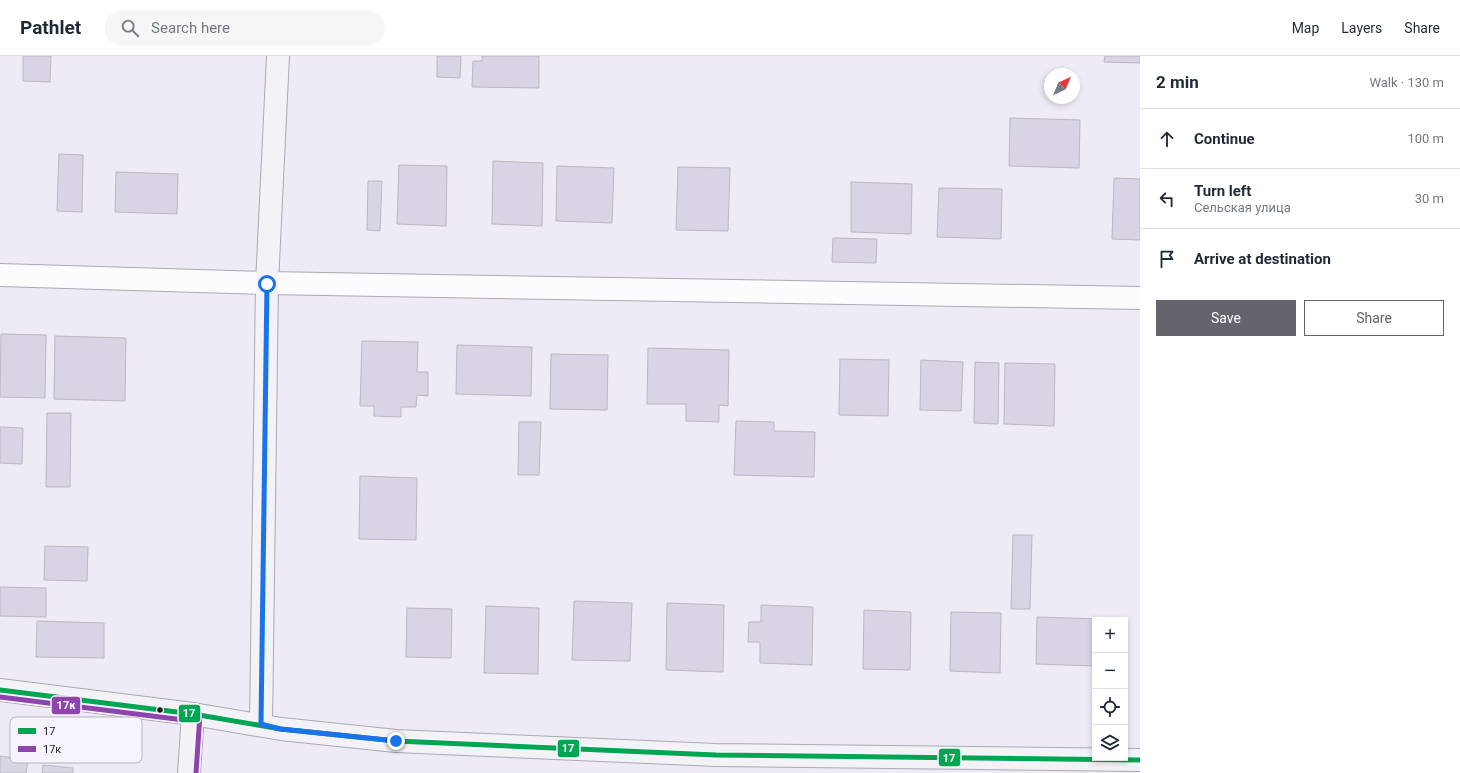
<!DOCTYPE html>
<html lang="en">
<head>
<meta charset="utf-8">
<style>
  body { margin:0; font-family:Roboto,sans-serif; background:#f6f6f7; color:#1f2937 }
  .controls { position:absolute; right:12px; bottom:12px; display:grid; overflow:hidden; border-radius:0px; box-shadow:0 2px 6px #0003 }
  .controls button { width:36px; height:36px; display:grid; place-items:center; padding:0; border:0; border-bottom:1px solid #e0e1e3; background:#fff; color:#1f2937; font:20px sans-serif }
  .compass { position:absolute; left:1044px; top:12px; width:36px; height:36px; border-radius:50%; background:#fff; box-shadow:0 2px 6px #0003; rotate:44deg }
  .stop { position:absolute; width:12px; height:12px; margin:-9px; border:3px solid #1a73e8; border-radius:50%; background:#fff }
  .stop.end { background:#1a73e8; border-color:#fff; box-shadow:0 1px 4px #0008 }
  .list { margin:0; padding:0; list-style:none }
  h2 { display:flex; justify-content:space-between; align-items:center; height:52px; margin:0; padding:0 16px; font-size:17px }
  h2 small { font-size:13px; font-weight:400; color:#747a83 }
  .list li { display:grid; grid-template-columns:26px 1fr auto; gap:12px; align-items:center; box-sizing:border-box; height:60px; padding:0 16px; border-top:1px solid #e0e1e3 }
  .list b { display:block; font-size:15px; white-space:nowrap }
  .list p { margin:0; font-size:13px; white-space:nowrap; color:#747a83 }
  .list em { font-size:13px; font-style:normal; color:#747a83 }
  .actions { display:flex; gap:8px; padding:12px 16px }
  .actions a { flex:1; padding:9px 0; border:1px solid #67636d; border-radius:0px; text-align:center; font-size:14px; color:#67636d }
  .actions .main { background:#67636d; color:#fff }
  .icon { flex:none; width:22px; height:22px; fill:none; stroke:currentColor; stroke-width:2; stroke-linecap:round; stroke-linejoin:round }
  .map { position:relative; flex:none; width:1140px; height:717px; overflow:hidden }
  header { display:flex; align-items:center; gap:24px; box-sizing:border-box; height:56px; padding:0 20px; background:#fff; border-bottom:1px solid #e0e1e3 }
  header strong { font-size:19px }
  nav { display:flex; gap:22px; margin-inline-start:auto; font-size:14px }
  .search { width:280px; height:36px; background:#f6f6f7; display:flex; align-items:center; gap:10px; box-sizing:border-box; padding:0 14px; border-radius:22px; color:#747a83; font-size:15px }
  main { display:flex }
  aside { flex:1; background:#fff }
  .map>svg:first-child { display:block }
  .building { fill:#d9d3e3; stroke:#bbb8c1 }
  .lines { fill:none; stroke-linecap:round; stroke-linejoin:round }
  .minor-casing { stroke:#aba9b2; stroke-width:24 }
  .secondary-casing { stroke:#aba9b2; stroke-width:24 }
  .minor { stroke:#fcfcfe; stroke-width:22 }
  .secondary { stroke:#f3f2f6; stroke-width:22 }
  .bus-1-casing { stroke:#f7f4fe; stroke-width:8 }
  .bus-2-casing { stroke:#f7f4fe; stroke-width:8 }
  .bus-1 { stroke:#00a651; stroke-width:5 }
  .bus-2 { stroke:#8e44ad; stroke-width:5 }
  .route { stroke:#1a73e8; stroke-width:5 }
  .bus-dot { fill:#1e1b23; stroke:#f7f4fe; stroke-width:1.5 }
  .key { fill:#f7f4fe; stroke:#b6b3bc; stroke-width:1 }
  .key-label { font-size:11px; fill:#1e1b23 }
  .line-badge { stroke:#f7f4fe; stroke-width:1.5 }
  .badge-label { font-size:11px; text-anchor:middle; font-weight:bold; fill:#fff }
</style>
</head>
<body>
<header>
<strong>Pathlet</strong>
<div class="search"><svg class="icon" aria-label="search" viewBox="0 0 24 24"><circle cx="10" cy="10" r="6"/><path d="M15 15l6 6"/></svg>Search here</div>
<nav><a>Map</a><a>Layers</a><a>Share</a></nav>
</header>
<main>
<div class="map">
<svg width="1140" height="717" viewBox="0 0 1140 717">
  <rect width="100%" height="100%" fill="#eeeaf6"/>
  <!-- building -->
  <path class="building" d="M23 0H51L50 26 23 25Z
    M437 0H461L460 22 437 21Z
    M482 0H539V32L472 31 473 5H482Z
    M1105 0H1140V7L1104 6Z
    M1010 62 1080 64 1079 112 1009 110Z
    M59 98 83 99 82 156 57 155Z
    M493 105 543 107 542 170 492 168Z
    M399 109 447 110 446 170 397 168Z
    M557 110 614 112 612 167 556 165Z
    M678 111 730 112 728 175 676 174Z
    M116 116 178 118 177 158 115 156Z
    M1114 122 1140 123V184L1112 183Z
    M368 125H382L380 175 367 174Z
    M851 126 912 128 911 178 851 176Z
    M939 132 1002 133 1001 183 937 181Z
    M833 182 877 183 876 207 832 206Z
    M1 278 46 279 45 342 0 341Z
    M55 280 126 282 125 345 54 343Z
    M362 285 418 286 417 316H428V340L417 339 416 351H401V361L374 360V350H360Z
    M457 289 532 291 531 340 456 338Z
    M648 292 729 294 728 350 719 349V366L686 365V348H647Z
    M551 298 608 299 607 354 550 353Z
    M840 303 889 304 888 360 839 359Z
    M921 304 963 306 961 355 920 354Z
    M975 306 999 307 998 368 974 367Z
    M1005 307 1055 308 1054 370 1004 368Z
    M47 357H71L70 431H46Z
    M736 365 774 366V375L815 376 814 421 734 419Z
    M519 366H541L539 419H518Z
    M0 371 23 372 22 408 0 407Z
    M360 420 417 422 416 484 359 483Z
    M1013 479H1032L1030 553H1011Z
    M45 490 88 491 87 525 44 524Z
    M0 531 46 532V561L0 560Z
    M574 545 632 547 630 605 572 604Z
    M667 547 724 549 723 616 666 614Z
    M761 549 813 551 812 609 760 607V586H748L749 566H761Z
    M486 550 539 552 538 618 484 617Z
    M407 552 452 553 451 602 406 601Z
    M864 554 911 556 910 614 863 613Z
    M951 556 1001 557 1000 617 950 615Z
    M1037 561 1104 563 1095 564V610L1036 608Z
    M37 565 104 567V602L36 601Z
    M0 700 28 704 26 717H0Z
    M43 709 73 712V717H42Z"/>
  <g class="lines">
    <!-- minor casing -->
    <g class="minor-casing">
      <path id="minor" d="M0 219 267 227 1140 242"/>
    </g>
    <!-- secondary casing -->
    <g class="secondary-casing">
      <path id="secondary" d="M0 634 193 658 281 673 396 685 716 699 1140 704
        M261 668 267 227 278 0
        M189 717 193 658"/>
    </g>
    <!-- minor -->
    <use href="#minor" class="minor"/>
    <!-- secondary -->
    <use href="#secondary" class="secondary"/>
    <!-- bus-1 casing -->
    <g class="bus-1-casing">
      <path id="bus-1" d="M0 634 193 658 281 673 396 685 716 699 1140 704"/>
    </g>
    <!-- bus-2 casing -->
    <g class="bus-2-casing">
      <path id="bus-2" d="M0 641 192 665
        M196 717 200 658"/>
    </g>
    <!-- bus-1 -->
    <use href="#bus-1" class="bus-1"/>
    <!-- bus-2 -->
    <use href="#bus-2" class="bus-2"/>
  </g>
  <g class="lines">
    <!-- route -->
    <path class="route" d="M267 228 261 668 280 673 396 685"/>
  </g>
  <!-- markers -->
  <circle class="bus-dot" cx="160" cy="654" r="3.5"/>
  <!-- legend -->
  <rect x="10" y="661" width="132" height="46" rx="6" class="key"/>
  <rect x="18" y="672" width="18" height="6" fill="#00a651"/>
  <rect x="18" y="690" width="18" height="6" fill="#8e44ad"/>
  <g class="key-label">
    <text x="43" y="679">17</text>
    <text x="43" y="697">17к</text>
  </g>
  <g class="line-badge">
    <rect x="51" y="640" width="30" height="19" rx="4" fill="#8e44ad"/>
    <rect x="178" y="648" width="23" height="19" rx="4" fill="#00a651"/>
    <rect x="557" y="683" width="23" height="19" rx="4" fill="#00a651"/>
    <rect x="938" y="692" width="23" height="19" rx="4" fill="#00a651"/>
  </g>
  <g class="badge-label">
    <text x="66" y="653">17к</text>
    <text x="189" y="661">17</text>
    <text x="568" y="696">17</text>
    <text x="949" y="706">17</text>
  </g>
</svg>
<div class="controls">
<button>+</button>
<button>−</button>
<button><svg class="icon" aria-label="locate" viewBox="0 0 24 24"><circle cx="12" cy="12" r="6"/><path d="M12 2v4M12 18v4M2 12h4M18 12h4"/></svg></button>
<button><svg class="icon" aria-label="layers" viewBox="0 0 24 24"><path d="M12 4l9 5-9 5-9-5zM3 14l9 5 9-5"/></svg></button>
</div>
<svg class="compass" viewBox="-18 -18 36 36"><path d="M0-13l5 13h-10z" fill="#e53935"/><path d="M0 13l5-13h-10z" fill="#747a83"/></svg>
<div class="stop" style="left:267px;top:228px"></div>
<div class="stop end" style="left:396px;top:685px"></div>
</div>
<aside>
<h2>2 min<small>Walk · 130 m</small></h2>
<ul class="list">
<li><svg class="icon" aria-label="ahead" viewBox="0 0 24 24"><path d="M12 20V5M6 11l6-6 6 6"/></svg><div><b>Continue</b></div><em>100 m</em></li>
<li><svg class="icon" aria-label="left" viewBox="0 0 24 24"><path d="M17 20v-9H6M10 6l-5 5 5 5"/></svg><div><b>Turn left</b><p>Сельская улица</p></div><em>30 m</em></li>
<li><svg class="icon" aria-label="arrive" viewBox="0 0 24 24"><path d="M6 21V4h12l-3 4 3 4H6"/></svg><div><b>Arrive at destination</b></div></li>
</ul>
<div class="actions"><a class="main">Save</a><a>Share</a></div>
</aside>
</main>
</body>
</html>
